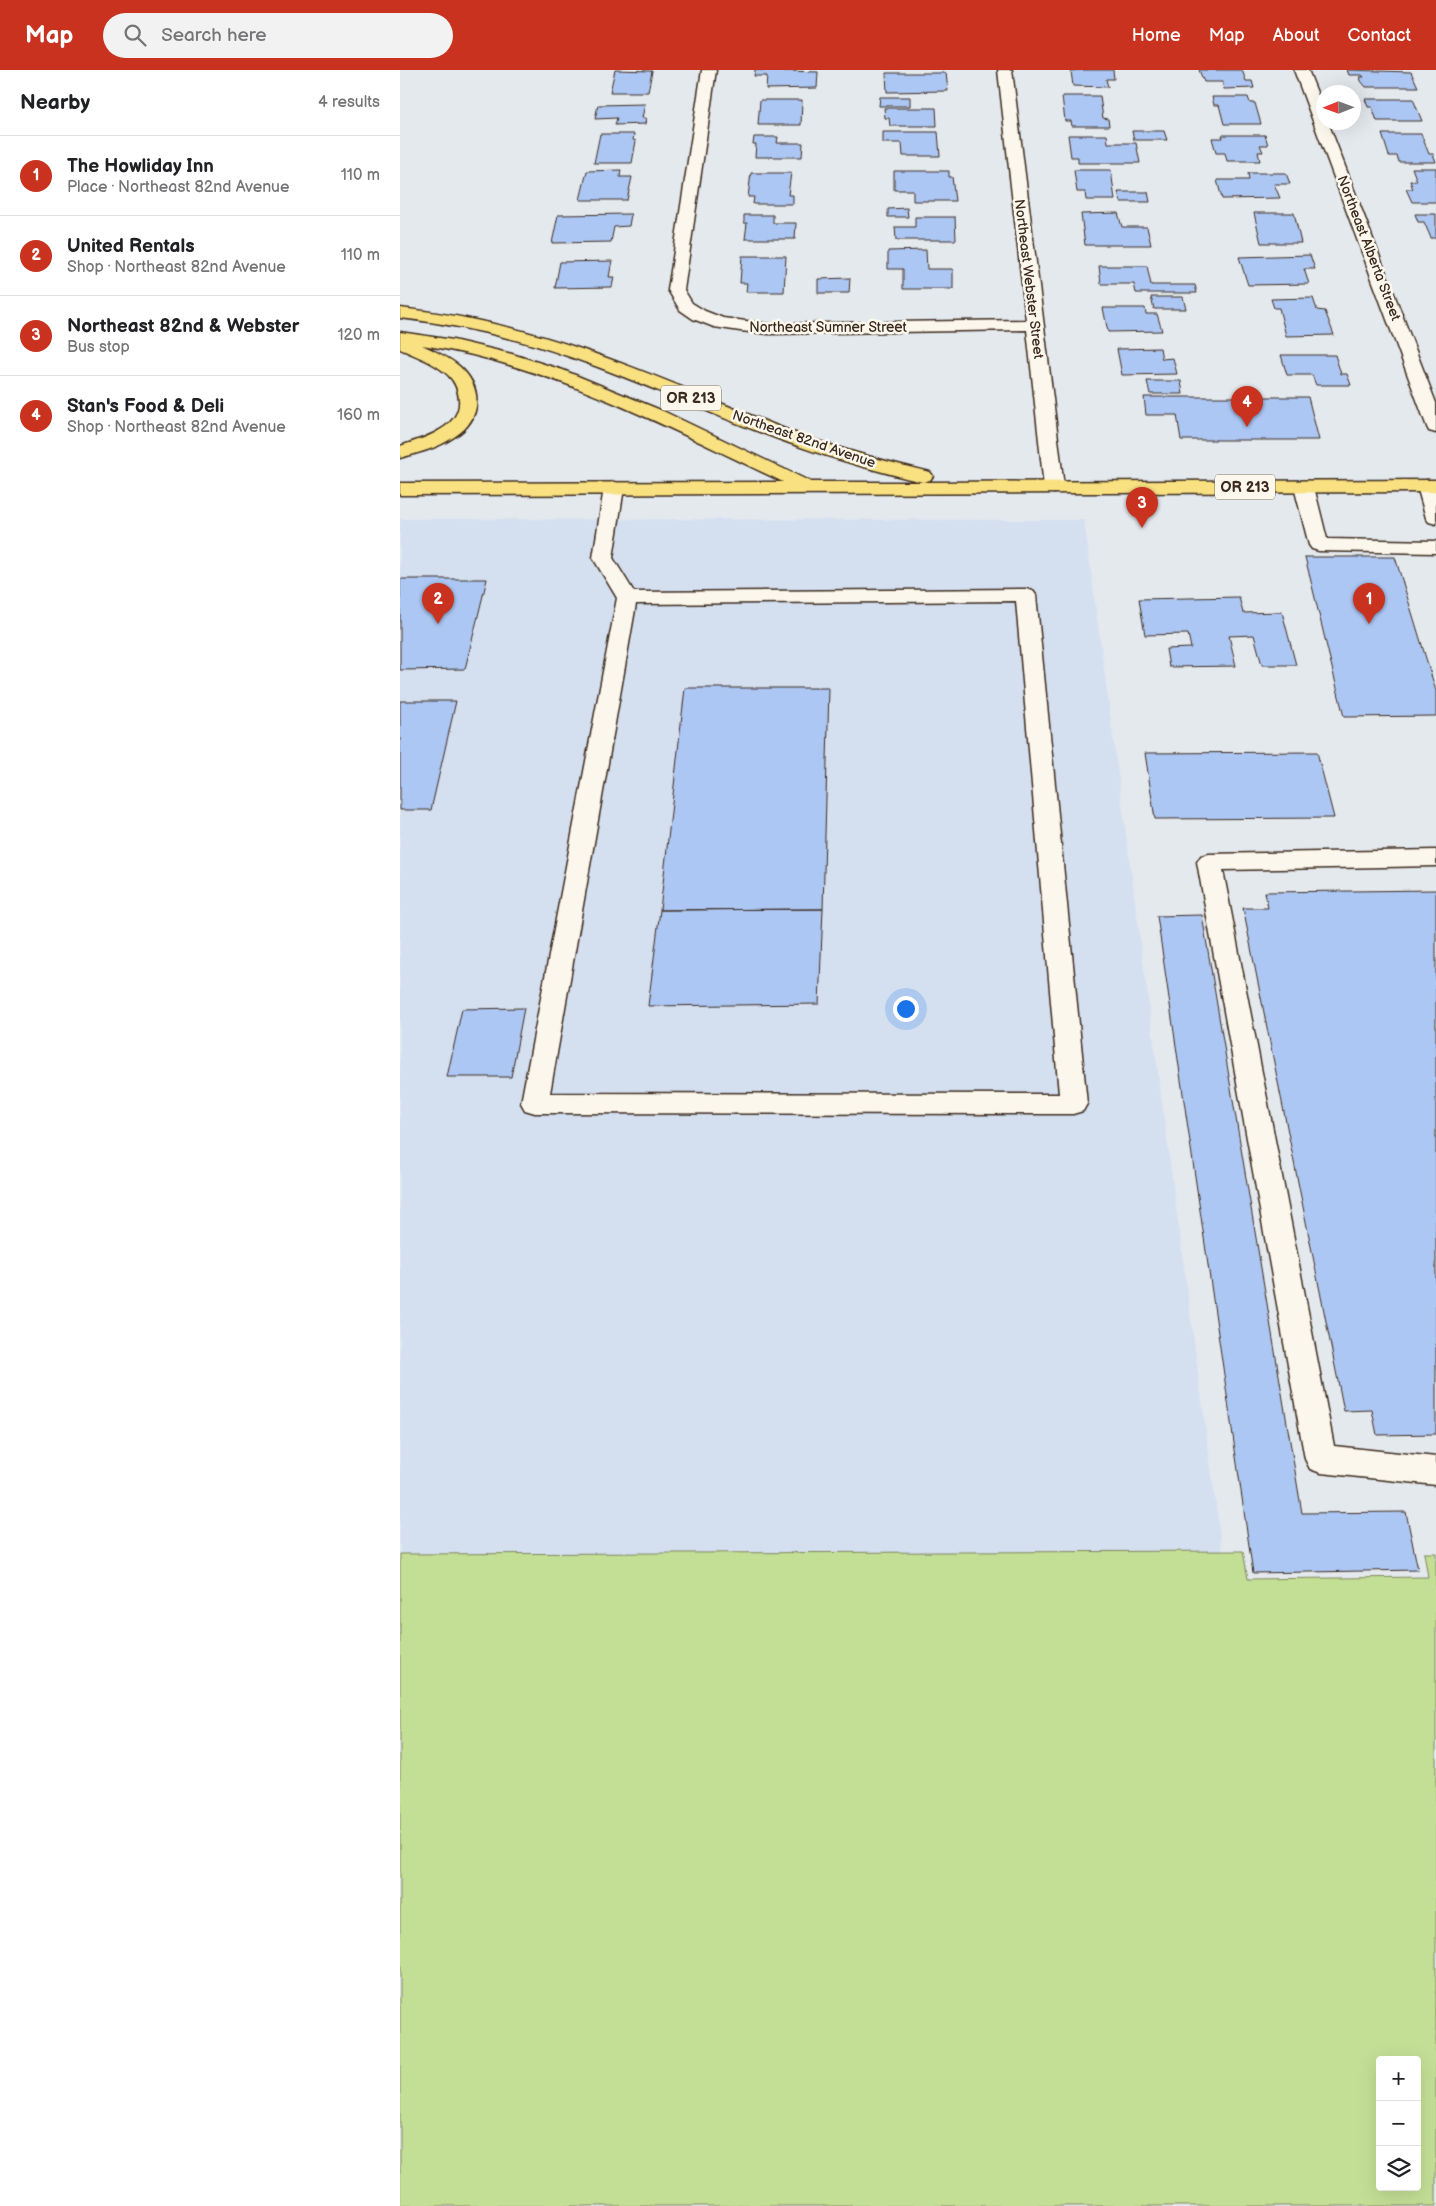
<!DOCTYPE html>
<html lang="en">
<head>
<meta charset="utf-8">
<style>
  body { margin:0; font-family:"Balsamiq Sans",sans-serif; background:#f2f2f2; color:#202124 }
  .controls { position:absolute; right:15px; bottom:15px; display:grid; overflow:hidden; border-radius:5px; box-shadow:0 5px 20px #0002 }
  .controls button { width:45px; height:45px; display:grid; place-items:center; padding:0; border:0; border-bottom:1px solid #e0e0e0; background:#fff; color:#202124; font:25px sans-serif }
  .compass { position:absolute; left:916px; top:15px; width:45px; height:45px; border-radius:50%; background:#fff; box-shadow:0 5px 20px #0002; rotate:269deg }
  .you { position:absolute; left:505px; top:938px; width:18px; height:18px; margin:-12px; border:4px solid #fff; border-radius:50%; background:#1a73e8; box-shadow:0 0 0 8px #1a73e833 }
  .badge { display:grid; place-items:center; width:32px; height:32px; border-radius:50%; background:#c8321e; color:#fff; font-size:16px; font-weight:700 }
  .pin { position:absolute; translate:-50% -41px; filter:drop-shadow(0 1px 2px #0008) }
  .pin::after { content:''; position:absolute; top:26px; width:18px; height:15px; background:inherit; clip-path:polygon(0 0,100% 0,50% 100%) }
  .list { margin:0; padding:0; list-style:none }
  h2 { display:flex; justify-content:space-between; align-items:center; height:65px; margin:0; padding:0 20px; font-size:21px }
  h2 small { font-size:16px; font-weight:400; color:#757577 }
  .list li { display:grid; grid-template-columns:32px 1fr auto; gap:15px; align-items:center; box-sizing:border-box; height:80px; padding:0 20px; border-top:1px solid #e0e0e0 }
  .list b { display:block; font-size:19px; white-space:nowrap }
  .list p { margin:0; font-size:16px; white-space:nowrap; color:#757577 }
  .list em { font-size:16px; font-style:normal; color:#757577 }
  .icon { flex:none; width:28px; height:28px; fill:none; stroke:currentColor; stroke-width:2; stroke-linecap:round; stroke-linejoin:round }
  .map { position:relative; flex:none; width:1036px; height:2136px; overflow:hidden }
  header { display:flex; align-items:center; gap:30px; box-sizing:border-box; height:70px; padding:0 25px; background:#c8321e; color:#fff }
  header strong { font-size:24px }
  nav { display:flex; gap:28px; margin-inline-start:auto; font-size:18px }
  .search { width:350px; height:45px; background:#f2f2f2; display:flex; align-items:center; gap:12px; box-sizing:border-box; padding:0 18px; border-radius:28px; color:#757577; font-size:19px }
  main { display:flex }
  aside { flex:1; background:#fff }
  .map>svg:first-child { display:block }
  .built { fill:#d4dff0 }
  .green { fill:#c3df96; stroke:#7f845a; fill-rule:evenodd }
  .building { fill:#adc7f4; stroke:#3b2a1e }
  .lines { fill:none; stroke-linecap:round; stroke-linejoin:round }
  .minor-casing { stroke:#3b2a1e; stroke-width:3 }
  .major-casing { stroke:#3b2a1e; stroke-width:3 }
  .minor { fill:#fbf7ec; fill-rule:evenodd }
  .major { fill:#f9e181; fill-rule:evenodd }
  .labels { text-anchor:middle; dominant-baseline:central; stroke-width:5; stroke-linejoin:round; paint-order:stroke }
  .far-street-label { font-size:14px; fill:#3b2a1e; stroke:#fbf7ec }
  .shield { fill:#fbf7ec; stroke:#75685c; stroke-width:1 }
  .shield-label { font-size:15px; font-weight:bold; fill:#3b2a1e }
</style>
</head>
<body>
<header>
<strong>Map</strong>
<div class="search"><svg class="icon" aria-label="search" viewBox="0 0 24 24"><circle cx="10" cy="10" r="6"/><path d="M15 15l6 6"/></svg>Search here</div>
<nav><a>Home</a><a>Map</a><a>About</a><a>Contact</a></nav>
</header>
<main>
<aside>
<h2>Nearby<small>4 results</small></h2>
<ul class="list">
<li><span class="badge">1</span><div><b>The Howliday Inn</b><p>Place · Northeast 82nd Avenue</p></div><em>110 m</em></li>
<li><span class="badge">2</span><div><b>United Rentals</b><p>Shop · Northeast 82nd Avenue</p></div><em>110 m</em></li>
<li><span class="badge">3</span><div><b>Northeast 82nd &amp; Webster</b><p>Bus stop</p></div><em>120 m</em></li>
<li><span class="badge">4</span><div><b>Stan's Food &amp; Deli</b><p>Shop · Northeast 82nd Avenue</p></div><em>160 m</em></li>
</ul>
</aside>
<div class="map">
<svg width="1036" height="2136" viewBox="0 0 1036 2136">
  <rect width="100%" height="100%" fill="#e4e9ee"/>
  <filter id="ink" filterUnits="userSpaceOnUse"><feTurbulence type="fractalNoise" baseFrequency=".02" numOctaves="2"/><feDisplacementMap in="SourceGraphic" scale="10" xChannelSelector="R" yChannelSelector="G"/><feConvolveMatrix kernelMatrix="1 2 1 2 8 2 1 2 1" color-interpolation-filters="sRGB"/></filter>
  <g filter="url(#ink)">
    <!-- built -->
    <path class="built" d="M0 449 684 450 822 1481 0 1484Z"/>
    <!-- green -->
    <path class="green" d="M843 1481 848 1509 1028 1507 1024 1483H1036V2136H0V1484ZM980 1990H1017V2117H980Z"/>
    <!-- building -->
    <path class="building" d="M215 0 252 1 248 22H210Z
      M355 0 418 2 417 18 366 19 367 6H354Z
      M681 0H713L714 9H706L708 17 673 16 671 1Z
      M799 0H842L846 11H852L854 18 824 19 822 12H804Z
      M947 0 1011 2 1018 17H966L961 11 960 7H964L962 5H949Z
      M486 3H546L548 21 487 22Z
      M662 26H700L703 48 708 49 709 56H672L671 51H665Z
      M480 27H510V36H479Z
      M812 27H848L850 33H855L861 54H824L819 35H814Z
      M965 29H1013L1022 51H977L972 37H968Z
      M360 30H402L401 55H358Z
      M245 34 242 48H246L245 54 215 55 217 48 195 49 198 35Z
      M484 38H536L537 56H490L489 48H485Z
      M732 61H764L767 70H734Z
      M483 62H538L540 86H503L502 73H483Z
      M200 64H234L233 70 236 71 232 93H194Z
      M982 64H1021L1029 84H1033L1036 92H999L997 86H989Z
      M668 65H707L708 73H736L740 93H678V87H671Z
      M822 65H865L868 75H860L863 82H858L860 91H827L825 83H816L812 68H823Z
      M354 67H378L377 73H403L402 87H355L356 74H353Z
      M1012 98H1036V132H1012L1006 119H1013L1010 111H1017Z
      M221 100 220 107H232L227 130H180L187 101Z
      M674 100H711L715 130H686L685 122H677Z
      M494 101H549V107H552L555 131H513V120H494Z
      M351 103H391L388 125H393V134H353L354 127H348Z
      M848 103H886L890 114H874L880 128 822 129 817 110H849Z
      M718 122H748L750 132H721Z
      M507 138 508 147H488V139Z
      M718 143 722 157H747L751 175H685L681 144Z
      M854 143H894L901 173H861Z
      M231 144 229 156 214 157 211 172 152 173 158 145Z
      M1015 144H1036V168H1031L1024 152H1018Z
      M344 145H373V153H396L395 169H345L347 153H344Z
      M515 147H555L556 170H496L495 157H515Z
      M526 180 527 199H553V219H503V199H488V181Z
      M910 185 915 199H904L909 214 848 215 839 187Z
      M342 186H386L384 222H346L347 213H340Z
      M212 191 209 207H214L212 217 155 218 160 192Z
      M699 196H747L751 215H795L797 223H736L734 214H701Z
      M450 208 449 223H418V209Z
      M751 227H783L786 239H754Z
      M913 228 917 240 925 241 934 265 886 266 879 238H874L871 229Z
      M703 238H745L746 244H757L762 261 708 262Z
      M760 278 762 289 773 288 777 304 722 305 717 279Z
      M881 285H935L941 304H947L951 315H916L912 305H887Z
      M747 311H781L783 324H750Z
      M744 327H908L919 370H781L777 345H746Z
      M905 487H995L1036 621V646L944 647Z
      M0 509H87L65 599 0 600Z
      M839 527 843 543 882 542 896 595H862L854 565 829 566 836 596 769 597 766 579 791 578 788 564 745 565 739 529Z
      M285 618H429L423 839 260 840Z
      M0 631H56L31 740H0Z
      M917 682 934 748 755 749 745 683Z
      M1036 820V1364L977 1365 972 1340 944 1341 843 838H868L865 822Z
      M423 839 419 934 248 936 260 840Z
      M802 845 902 1443 1006 1442 1018 1500 853 1503 757 846Z
      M124 938 111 1007H47L62 939Z"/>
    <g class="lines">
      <!-- minor casing -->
      <g class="minor-casing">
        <path id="minor" d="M302 0H316L284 220 292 233 305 241 323 248 369 254 626 250 598 0H612L664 417 661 421 654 423 647 421 644 417 627 260 369 264 340 261 314 257 293 249 280 240 268 220Z
          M894 0H908L924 40V52H928L1036 333V363L1029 361 1027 357Z
          M1027 410 1034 412 1036 415V454L1029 452 1026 448 1017 416 1020 412Z
          M904 411 911 413 914 417 927 469 1036 471V483L919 481 912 479 909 475 894 417 897 413Z
          M214 412 221 414 224 418 213 488 234 522 626 519 633 521 636 525 687 1034 683 1041 673 1044 135 1043 125 1040 121 1033 217 528 193 488 204 418 207 414ZM616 531 659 1024 150 1023 236 534Z
          M1036 780V796L823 800 934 1376 1036 1387V1415L921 1403 910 1399 905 1389 797 792 801 786 809 784Z"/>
      </g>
      <!-- major casing -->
      <g class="major-casing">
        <path id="major" d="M0 238C63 245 124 259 184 280 259 305 331 339 406 367 447 381 488 392 530 402L533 406 530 410 523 412 1036 410V422L0 425V413L383 412C267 357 151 295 22 275 35 281 48 287 59 296 84 318 82 350 54 367 38 378 18 383 0 388V376C22 369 62 358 59 329 58 319 55 312 48 305 34 292 16 286 0 279V262L53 270 112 284 163 300 263 341 411 412H523C479 402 437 390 395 375 320 349 248 314 173 288 117 268 59 255 0 248Z"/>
      </g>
      <!-- minor -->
      <use href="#minor" class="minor"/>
      <!-- major -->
      <use href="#major" class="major"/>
    </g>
  </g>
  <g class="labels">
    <!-- far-street labels -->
    <g class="far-street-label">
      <text transform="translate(969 178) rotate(69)">Northeast Alberta Street</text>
      <text transform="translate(629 209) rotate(83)">Northeast Webster Street</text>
      <text x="428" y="257">Northeast Sumner Street</text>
      <text transform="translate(404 369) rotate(19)">Northeast 82nd Avenue</text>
    </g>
    <!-- shield labels -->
    <g class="shield">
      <rect x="261" y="315.5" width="60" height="25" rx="4"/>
      <rect x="815" y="404.5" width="60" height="25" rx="4"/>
    </g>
    <g class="shield-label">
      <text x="291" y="328">OR 213</text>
      <text x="845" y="417">OR 213</text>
    </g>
  </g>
</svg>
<div class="controls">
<button>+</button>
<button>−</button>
<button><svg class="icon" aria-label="layers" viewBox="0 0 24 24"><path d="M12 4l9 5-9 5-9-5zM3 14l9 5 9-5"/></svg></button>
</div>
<svg class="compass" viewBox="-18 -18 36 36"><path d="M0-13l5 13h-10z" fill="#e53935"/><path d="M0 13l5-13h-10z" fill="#757577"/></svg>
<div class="you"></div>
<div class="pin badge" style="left:969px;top:554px">1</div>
<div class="pin badge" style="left:38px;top:554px">2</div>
<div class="pin badge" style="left:742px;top:458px">3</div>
<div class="pin badge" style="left:847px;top:357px">4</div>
</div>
</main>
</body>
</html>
